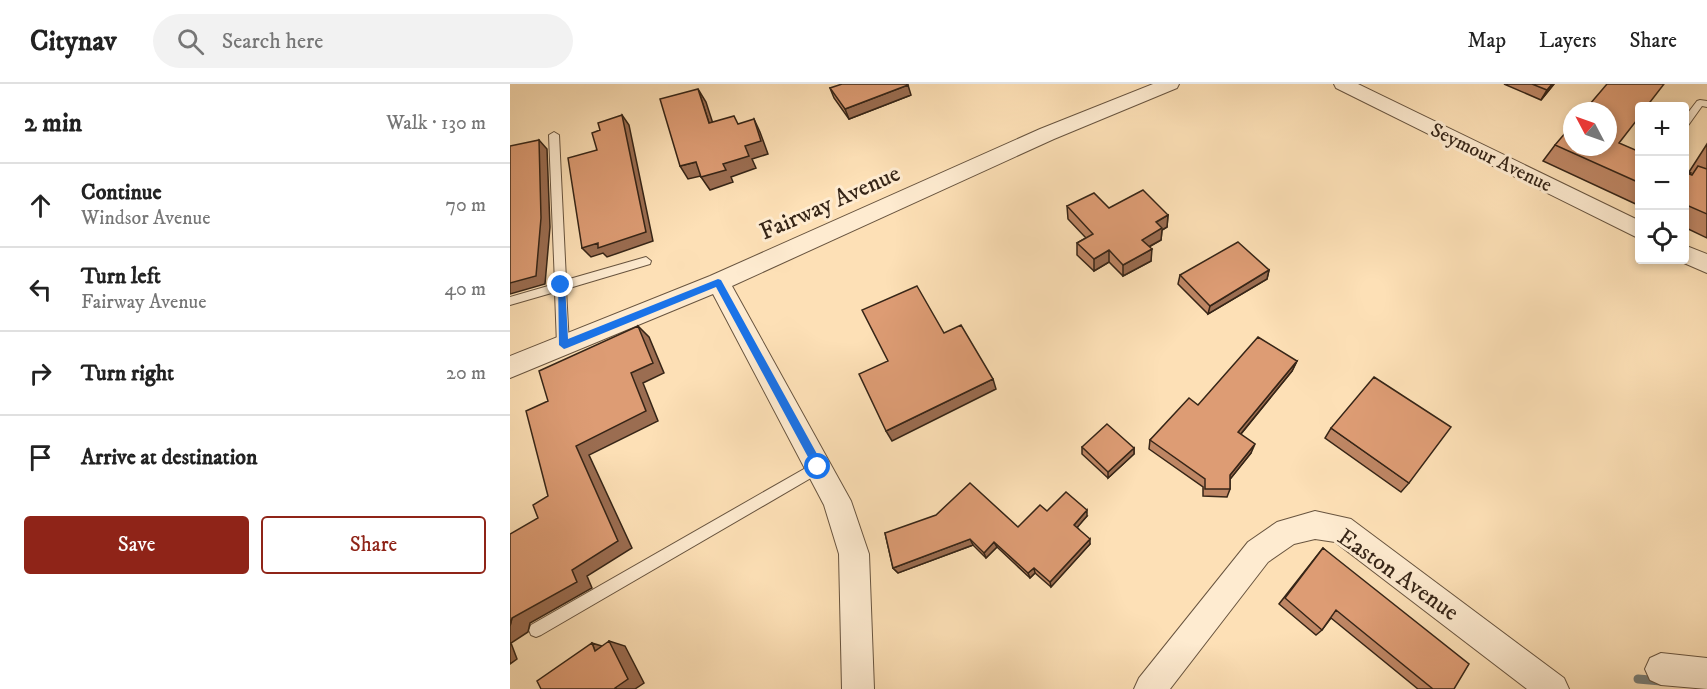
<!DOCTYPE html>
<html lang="en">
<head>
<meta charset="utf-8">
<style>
  body { margin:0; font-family:"IM FELL DW Pica",serif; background:#f2f2f2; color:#222 }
  .controls { position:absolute; right:18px; top:18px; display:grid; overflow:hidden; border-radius:6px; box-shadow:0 3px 9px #0003 }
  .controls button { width:54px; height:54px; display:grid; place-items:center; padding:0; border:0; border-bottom:2px solid #e0e0e0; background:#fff; color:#222; font:30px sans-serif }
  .compass { position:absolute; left:1053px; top:18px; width:54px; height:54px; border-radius:50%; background:#fff; box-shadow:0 3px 9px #0003; rotate:311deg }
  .stop { position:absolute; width:18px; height:18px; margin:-14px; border:4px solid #1a73e8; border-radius:50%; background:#fff }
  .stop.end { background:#1a73e8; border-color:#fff; box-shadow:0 2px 6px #0008 }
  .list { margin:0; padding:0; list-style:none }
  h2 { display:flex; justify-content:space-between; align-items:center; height:78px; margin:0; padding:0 24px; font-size:26px }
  h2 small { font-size:20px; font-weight:400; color:#767676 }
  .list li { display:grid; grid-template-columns:39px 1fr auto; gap:18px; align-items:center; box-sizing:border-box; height:84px; padding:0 24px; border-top:2px solid #e0e0e0 }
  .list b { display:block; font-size:22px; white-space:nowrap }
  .list p { margin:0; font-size:20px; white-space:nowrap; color:#767676 }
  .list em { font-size:20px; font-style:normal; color:#767676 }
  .actions { display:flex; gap:12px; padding:18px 24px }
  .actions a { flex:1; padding:14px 0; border:2px solid #8f2418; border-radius:6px; text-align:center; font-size:21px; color:#8f2418 }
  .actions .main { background:#8f2418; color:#fff }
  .icon { flex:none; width:33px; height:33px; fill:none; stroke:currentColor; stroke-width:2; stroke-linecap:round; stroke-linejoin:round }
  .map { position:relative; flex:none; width:1197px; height:605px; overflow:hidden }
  header { display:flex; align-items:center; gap:36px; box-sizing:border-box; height:84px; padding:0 30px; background:#fff; border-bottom:2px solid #e0e0e0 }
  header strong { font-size:28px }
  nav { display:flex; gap:33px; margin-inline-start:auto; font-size:21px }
  .search { width:420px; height:54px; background:#f2f2f2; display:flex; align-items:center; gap:15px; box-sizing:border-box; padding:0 21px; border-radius:33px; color:#767676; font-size:22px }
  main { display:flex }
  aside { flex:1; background:#fff }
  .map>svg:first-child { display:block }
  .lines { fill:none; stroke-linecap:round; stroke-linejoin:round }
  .stream { stroke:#787e78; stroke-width:9 }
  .service-casing { stroke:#68543f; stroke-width:2 }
  .minor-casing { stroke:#68543f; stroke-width:2 }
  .service { fill:#feebd0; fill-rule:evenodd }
  .minor { fill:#feebd0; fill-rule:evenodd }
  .wall { fill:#be8664; stroke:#362517; stroke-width:1.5 }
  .shaded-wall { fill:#9b6d51; stroke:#362517; stroke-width:1.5 }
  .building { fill:#dd9c74; stroke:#362517; stroke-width:1.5 }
  .route { fill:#1a73e8 }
  .labels { text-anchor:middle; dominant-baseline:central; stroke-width:6; stroke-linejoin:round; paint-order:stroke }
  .far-street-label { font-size:20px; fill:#362517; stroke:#feebd0 }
  .street-label { font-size:24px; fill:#362517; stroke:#feebd0 }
</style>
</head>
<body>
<header>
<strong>Citynav</strong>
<div class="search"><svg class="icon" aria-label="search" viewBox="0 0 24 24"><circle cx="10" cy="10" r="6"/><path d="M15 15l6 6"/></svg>Search here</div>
<nav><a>Map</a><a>Layers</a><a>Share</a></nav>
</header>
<main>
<aside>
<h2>2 min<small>Walk · 130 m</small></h2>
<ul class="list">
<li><svg class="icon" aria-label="ahead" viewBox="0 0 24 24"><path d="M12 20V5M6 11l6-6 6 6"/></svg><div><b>Continue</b><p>Windsor Avenue</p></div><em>70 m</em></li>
<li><svg class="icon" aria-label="left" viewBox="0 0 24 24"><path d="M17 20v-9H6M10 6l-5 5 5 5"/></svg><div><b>Turn left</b><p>Fairway Avenue</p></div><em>40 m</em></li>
<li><svg class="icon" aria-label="right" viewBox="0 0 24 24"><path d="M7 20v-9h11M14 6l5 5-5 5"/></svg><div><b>Turn right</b></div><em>20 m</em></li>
<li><svg class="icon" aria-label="arrive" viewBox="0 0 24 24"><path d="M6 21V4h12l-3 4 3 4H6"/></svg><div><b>Arrive at destination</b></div></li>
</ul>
<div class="actions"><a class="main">Save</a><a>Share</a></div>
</aside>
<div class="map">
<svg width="1197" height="605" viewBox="0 0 1197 605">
  <rect width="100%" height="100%" fill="#fde0b6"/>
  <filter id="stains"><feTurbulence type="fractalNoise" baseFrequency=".00333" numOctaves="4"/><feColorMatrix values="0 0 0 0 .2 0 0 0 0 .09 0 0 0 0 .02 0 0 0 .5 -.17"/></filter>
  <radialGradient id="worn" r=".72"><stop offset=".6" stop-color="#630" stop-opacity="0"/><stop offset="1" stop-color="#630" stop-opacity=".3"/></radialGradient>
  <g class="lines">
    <!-- stream -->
    <path class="stream" d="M1128 595 1151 597"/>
    <!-- service casing -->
    <g class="service-casing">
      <path id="service" d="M1190 16 1197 17V23L1192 22 1177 43 1174 44V34L1187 17Z
        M44 48 49 51 56 196 136 173 141 177 140 180 56 205 59 261 57 264H49L47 261 45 208 0 221V213L45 200 39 51Z
        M308 377 313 379 314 383 313 387 31 551 26 553 21 551 19 546 21 541Z"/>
    </g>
    <!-- minor casing -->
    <g class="minor-casing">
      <path id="minor" d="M643 0H669L667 4 544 55 222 202 341 417 359 470 364 605H332L329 470 314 421 203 210 0 294V272L200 192 530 45Z
        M824 0H848L1130 137V155L826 4Z
        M1174 161 1197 170V189L1167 176H1174Z
        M805 427 841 435 1054 594 1059 605H1017L825 458 805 455 784 460 758 478 660 605H624L629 594 738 458 767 438Z
        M1151 569 1197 574V605L1151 601 1140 596 1135 585 1140 574Z"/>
    </g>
    <!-- service -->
    <use href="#service" class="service"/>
    <!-- minor -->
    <use href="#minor" class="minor"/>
  </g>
  <!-- wall -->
  <path class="wall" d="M994 0H1044L1031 16Z
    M320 4 401 11 339 35 324 14Z
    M1197 60V154L1174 143V88L1180 90 1181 89 1179 88Z
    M1045 61 1130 68V122L1033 77Z
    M557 122 599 124 658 131 657 143 652 146 651 156 639 163 641 177 613 192 599 178 584 187 567 171V159L576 154 558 135Z
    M759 186 757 195 698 230 668 200 670 191Z
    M787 277 782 287 731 350 741 369 720 395V405L717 413 693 412V403L639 365 640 356 688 321Z
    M821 344 899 399 891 408 815 354Z
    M572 363 624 364V370L598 394 572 370Z
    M537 427 577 432 567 443 580 460 541 503 525 489 520 494 487 463 476 474 463 461 388 489 383 484 375 449 508 443Z
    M813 464 944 605H908L821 534 812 546 806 551 769 520Z"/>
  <!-- shaded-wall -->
  <path class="shaded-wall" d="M1042 0H1044L1031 16 1037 6Z
    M398 1 401 11 339 35 335 25Z
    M188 5 196 18 207 52 199 39Z
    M112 31 119 41 143 157 97 173 93 169 81 173 72 164Z
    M244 35 250 48 258 70 242 75 246 84 221 93 223 98 200 106 191 93 213 80 235 62Z
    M29 56 37 65 40 143 35 200 0 210V199Z
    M186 78 195 91 178 95 170 82Z
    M658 131 657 143 652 146 651 156 631 167 632 156 646 138Z
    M642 165 641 177 613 192V181Z
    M599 166V178L584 187V175Z
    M759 186 757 195 698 230 700 222Z
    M128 242 139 253 154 289 133 299 148 337 79 371 122 464 77 492 82 504 20 539 18 548 1 559 7 575 0 580V542L2 534 62 486 66 362 121 289Z
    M787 277 782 287 725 357 728 348Z
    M483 295 486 305 382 357 376 347Z
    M745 360 741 369 717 399 720 391Z
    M624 364V370L598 394V388Z
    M577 426V432L565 446 564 441Z
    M460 455 463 461 388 489 383 484Z
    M580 455V460L541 503 540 498Z
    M484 458 487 463 476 474 474 469Z
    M524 484 525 489 520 494 518 489Z
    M99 557 115 562 134 599 125 605H106Z
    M82 559 98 564 85 567Z"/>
  <!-- building -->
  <path class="building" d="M332 0H397L398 1 335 25 320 4Z
    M1022 0H1042L1037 6Z
    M1097 0H1154L1137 22H1130V32L1109 59 1130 68V99L1045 61 1062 41V63H1098V27H1074Z
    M188 5 199 39 224 32 228 40 244 35 251 57 235 62 239 72 213 80 216 86 191 93 186 78 170 82 150 15Z
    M112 31 136 148 88 164V159L72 164 58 74 87 66 82 49 90 46 88 39Z
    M29 56 31 134 26 192 0 199V62Z
    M1188 82 1197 85V130L1174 120V88L1182 91Z
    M633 106 658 131 646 138 652 144 632 156 642 165 613 181 599 166 584 175 567 159 583 150 557 122 584 109 599 124Z
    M728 158 759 186 700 222 670 191Z
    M407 202 434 249 451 241 483 295 376 347 349 290 378 277 352 226Z
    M128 242 143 279 121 289 136 327 66 362 108 457 62 486 67 498 2 534 0 542V450L28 434 23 421 38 412 16 327 38 317 29 287Z
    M748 253 787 277 728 348 745 360 720 391V405H695V395L640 356 679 314 688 321Z
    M864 293 941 343 899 399 821 344Z
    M597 340 624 364 598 388 572 363Z
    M460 399 508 443 530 421 537 427 556 408 577 426 564 441 580 455 540 498 524 484 518 489 484 458 474 469 460 455 383 484 375 449 426 431Z
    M813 464 959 580 944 605H923L826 526 812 546 775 514Z
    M99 557 118 595 105 604 106 605H30H31L27 597 82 559 85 567Z"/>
  <!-- route -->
  <path class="route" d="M208 195 211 196 312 379V386H305L206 203 57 264 54 265 49 261 48 198H54L55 201 58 255Z"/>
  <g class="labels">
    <!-- far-street labels -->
    <g class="far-street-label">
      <text transform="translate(981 74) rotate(26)">Seymour Avenue</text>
    </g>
    <!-- street labels -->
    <g class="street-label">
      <text transform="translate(320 119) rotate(-24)">Fairway Avenue</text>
      <text transform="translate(888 491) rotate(35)">Easton Avenue</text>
    </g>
  </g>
  <rect width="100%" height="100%" filter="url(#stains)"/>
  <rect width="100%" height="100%" fill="url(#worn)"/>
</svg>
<div class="controls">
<button>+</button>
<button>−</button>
<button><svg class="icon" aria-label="locate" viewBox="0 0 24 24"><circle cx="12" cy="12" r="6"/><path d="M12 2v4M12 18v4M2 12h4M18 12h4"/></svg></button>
</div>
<svg class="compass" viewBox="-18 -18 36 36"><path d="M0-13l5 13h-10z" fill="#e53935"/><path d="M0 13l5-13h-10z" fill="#767676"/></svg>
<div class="stop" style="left:308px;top:383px"></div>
<div class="stop end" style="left:51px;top:201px"></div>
</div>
</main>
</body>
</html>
